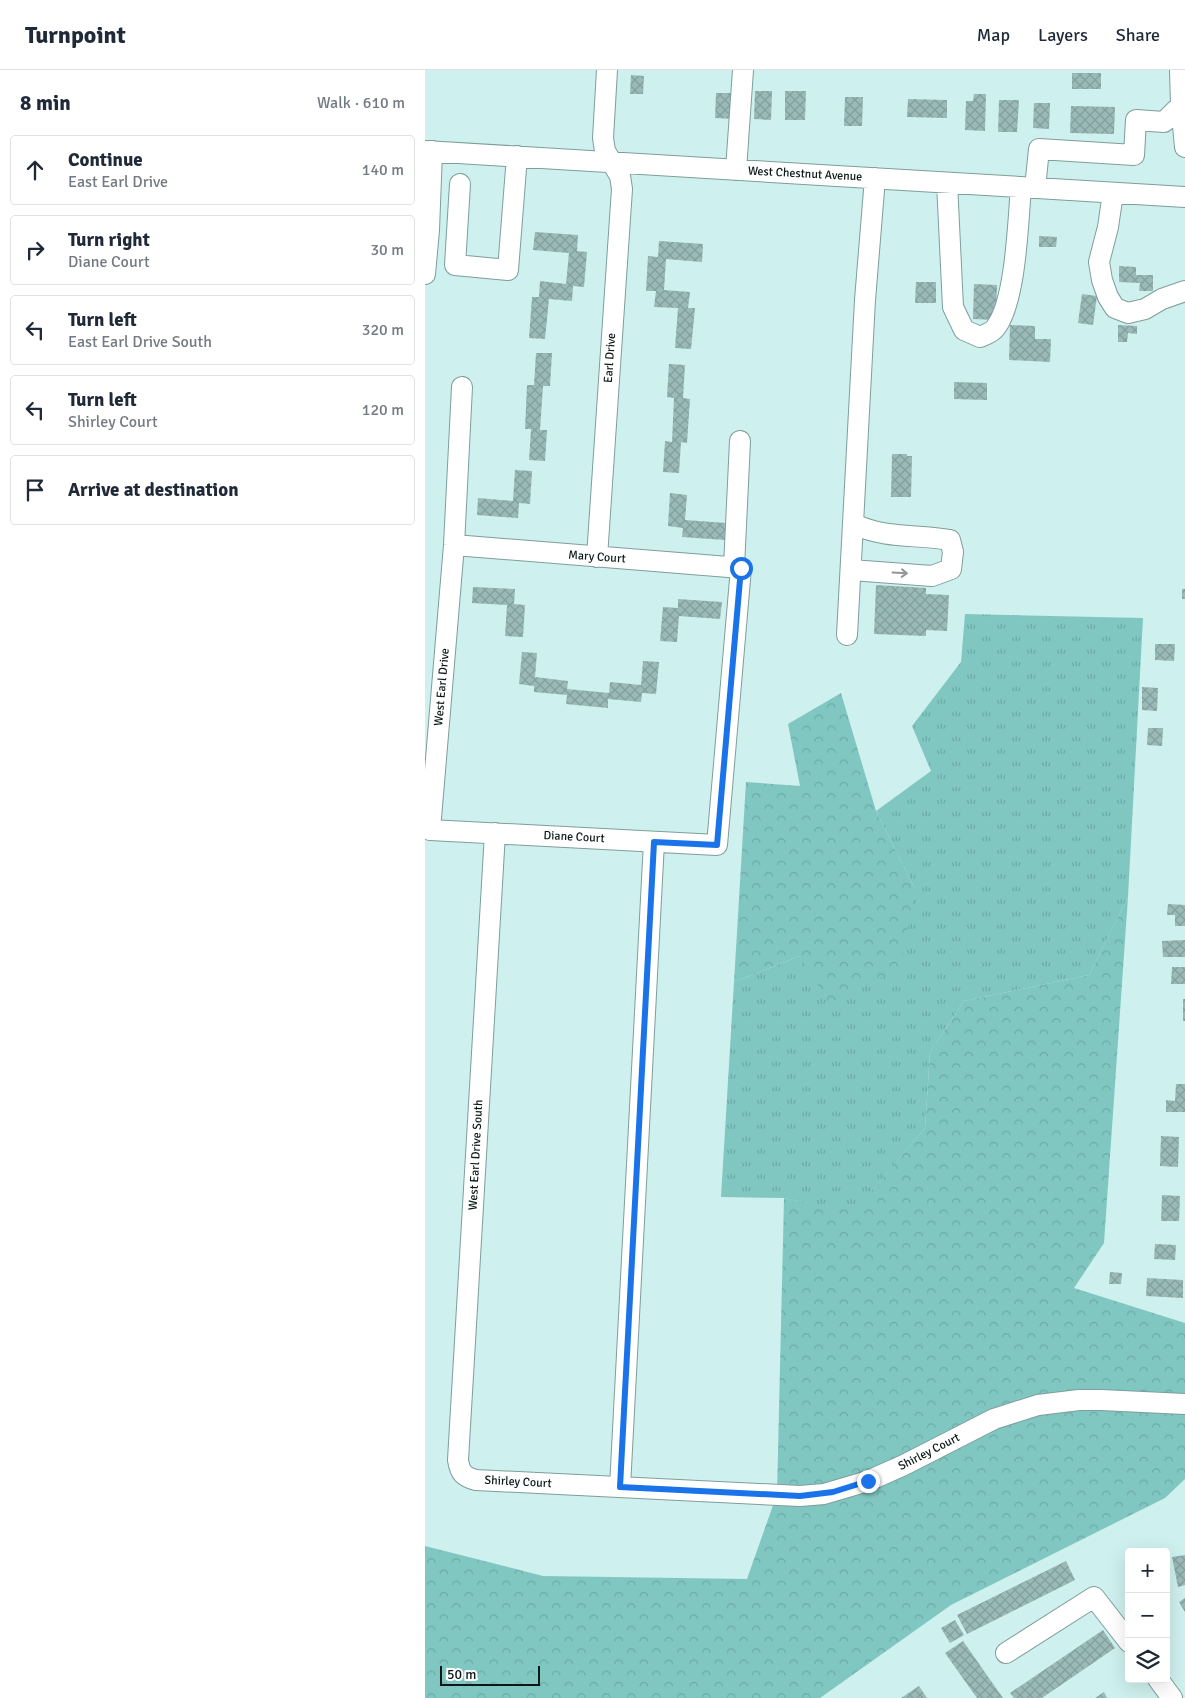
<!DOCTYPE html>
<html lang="en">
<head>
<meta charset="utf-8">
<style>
  body { margin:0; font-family:Signika,sans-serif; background:#f6f6f7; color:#1f2937 }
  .controls { position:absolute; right:15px; bottom:15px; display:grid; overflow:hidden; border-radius:5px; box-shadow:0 5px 20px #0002 }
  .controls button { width:45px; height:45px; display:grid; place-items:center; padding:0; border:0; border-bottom:1px solid #e0e1e3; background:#fff; color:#1f2937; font:25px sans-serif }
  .scale { position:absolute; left:15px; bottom:12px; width:100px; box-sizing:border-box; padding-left:5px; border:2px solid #0c1918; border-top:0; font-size:14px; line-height:18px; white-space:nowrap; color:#0c1918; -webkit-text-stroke:4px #fff; paint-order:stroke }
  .stop { position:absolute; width:15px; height:15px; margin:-11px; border:4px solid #1a73e8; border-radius:50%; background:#fff }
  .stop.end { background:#1a73e8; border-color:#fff; box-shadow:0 1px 5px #0008 }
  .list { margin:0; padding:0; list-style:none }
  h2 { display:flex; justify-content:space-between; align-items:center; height:65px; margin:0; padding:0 20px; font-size:21px }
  h2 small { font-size:16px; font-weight:400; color:#747a83 }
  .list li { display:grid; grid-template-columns:32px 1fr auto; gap:15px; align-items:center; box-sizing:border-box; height:70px; margin:0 10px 10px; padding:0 10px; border:1px solid #e0e1e3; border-radius:5px }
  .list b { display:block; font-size:19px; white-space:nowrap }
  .list p { margin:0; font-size:16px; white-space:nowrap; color:#747a83 }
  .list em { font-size:16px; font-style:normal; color:#747a83 }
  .icon { flex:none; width:28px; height:28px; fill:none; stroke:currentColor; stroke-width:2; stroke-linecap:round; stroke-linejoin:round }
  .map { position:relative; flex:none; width:760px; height:1628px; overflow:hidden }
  header { display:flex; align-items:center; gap:30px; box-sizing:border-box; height:70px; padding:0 25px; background:#fff; border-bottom:1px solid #e0e1e3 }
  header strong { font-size:24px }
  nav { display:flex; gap:28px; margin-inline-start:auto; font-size:18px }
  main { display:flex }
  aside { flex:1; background:#fff }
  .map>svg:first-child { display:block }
  .grass { fill:url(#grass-tufts) }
  .forest { fill:url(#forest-crowns) }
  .building { fill:url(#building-cross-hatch) }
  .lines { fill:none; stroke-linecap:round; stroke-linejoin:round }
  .minor-casing { stroke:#7e9e9b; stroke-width:22 }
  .minor { stroke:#fff; stroke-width:20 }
  .oneway { stroke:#929897 }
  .route { stroke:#1a73e8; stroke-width:6 }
  .labels { text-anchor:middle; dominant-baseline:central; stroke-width:4.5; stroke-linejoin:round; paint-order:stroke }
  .street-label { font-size:12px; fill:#0c1918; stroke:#fff }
</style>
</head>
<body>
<header>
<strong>Turnpoint</strong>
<nav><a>Map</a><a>Layers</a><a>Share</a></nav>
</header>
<main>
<aside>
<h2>8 min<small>Walk · 610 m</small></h2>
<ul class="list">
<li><svg class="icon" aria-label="ahead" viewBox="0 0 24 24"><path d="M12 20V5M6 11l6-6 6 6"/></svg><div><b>Continue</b><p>East Earl Drive</p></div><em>140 m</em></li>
<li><svg class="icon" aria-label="right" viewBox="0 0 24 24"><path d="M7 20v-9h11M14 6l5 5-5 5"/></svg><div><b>Turn right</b><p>Diane Court</p></div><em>30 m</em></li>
<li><svg class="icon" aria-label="left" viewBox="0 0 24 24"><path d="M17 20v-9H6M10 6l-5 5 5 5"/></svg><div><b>Turn left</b><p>East Earl Drive South</p></div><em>320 m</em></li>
<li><svg class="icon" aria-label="left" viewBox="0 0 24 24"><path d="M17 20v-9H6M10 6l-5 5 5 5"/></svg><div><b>Turn left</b><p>Shirley Court</p></div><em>120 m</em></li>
<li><svg class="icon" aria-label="arrive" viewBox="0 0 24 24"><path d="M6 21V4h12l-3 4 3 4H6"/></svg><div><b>Arrive at destination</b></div></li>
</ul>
</aside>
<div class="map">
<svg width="760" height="1628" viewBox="0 0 760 1628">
  <defs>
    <pattern id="grass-tufts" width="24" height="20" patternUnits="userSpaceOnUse" patternTransform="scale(1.25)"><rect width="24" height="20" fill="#80c7c2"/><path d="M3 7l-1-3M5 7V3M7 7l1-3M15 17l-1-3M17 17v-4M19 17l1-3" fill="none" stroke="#6daaa6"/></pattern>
    <pattern id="forest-crowns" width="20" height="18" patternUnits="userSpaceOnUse" patternTransform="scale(1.25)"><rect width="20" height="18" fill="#80c7c2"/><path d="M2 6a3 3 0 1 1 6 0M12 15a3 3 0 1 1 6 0" fill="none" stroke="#6daaa6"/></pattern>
    <pattern id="building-cross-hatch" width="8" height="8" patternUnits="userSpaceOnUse" patternTransform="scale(1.25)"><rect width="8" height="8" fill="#99bab7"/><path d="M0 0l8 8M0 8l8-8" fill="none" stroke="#839f9d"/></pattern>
  </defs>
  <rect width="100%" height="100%" fill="#cef0ee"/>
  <!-- grass -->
  <path class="grass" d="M540 544 718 548 703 827 664 905 539 931 505 982 500 1058 429 1142 359 1128 296 1127 309 912 375 886 490 819 451 741 506 701 487 656 536 592Z"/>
  <!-- forest -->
  <path class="forest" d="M416 623 451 741 490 819 475 898 404 934 375 886 309 912 321 712 375 716 363 654Z
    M703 827 679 1173 649 1218 760 1253V1409L740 1428 526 1535 395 1628H0V1476L118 1506 322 1509 352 1424 359 1128 429 1141 500 1058 505 982 539 931 664 905Z"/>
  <!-- building -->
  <path class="building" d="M647 3H676V19H647Z
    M206 5 219 6 218 24H205Z
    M330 21H347L346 50 329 49Z
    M360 21H381L380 50H360Z
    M291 23H310L309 49 290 48Z
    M549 24H561L560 61 540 60 541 31H548Z
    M420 27H438L437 56H419Z
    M483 29 522 30V48L482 47Z
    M574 30H594L592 62H573Z
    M609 33H625L624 59 608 58Z
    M646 36 690 37 689 64 645 63Z
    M110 162 153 165 152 181 162 182 159 217 148 216 147 231 124 229 120 269 104 268 107 227H114L115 211 141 214 144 183 108 180Z
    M614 166 632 167 631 177H614Z
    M234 171 278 174 277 192 241 189 239 220 265 222 263 238H270L266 279 250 278 253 238 229 237 231 221H221L223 186 233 187Z
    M694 196 711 197V205H728V221H714L715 213 694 212Z
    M491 212H511V233H490Z
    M549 214 572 215 571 250 548 249Z
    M657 224 672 226 668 255 653 253Z
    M585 255 610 256V269H626L625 292 584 290Z
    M693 255 712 256V264L703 263 702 272H693Z
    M111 283H127L125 316H118L115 360H122L120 391 104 390 106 359H100L102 315H109Z
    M244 294 260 295 258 328 265 329 262 373 256 372 254 403 238 402 240 371 247 372 249 328 242 327Z
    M529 312 562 313V330L529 329Z
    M467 384H482V386H487L486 427H466Z
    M90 400 107 401 105 434 94 433 93 448 52 445 53 428 88 431Z
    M245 423 262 425 260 450 301 453 300 470 257 467 258 458 243 456Z
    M451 515 501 518V524L524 525 522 561 501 560V566L449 564Z
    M48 517 90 519 89 534 100 535 98 567 80 566 82 535 47 533Z
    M757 519H760V529H757Z
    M253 529 297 532 295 549 254 546 252 572 235 571 238 537 253 538Z
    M730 574H750L749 591 730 590Z
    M97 582 112 583 110 607 143 611 142 619 184 623 185 612 216 615 218 591 234 592 231 624 217 623 216 632 183 629V638L141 634 142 625 109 622V616L94 614Z
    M717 617 733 618 732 641 717 640Z
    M723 658H738L737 676 722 675Z
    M743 834 760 835V856H750V845H742Z
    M760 870V887H738L737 871Z
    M747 897H760V914H746Z
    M758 929H760V951H758Z
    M751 1014H760V1042H741V1030L750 1031Z
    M736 1066 754 1067 753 1097 735 1096Z
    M737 1125 755 1126 754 1151H736Z
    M730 1174 751 1175 750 1190 729 1189Z
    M685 1202 697 1203 696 1214H684Z
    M722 1208 758 1210V1228L721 1226Z
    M760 1485V1515L753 1517 747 1487Z
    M641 1491 650 1510 542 1564 532 1545Z
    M760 1528V1542L754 1532Z
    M530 1550 539 1565 525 1573 516 1558Z
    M678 1560 690 1578 617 1628H589L585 1623Z
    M538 1571 578 1628H552L520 1583Z
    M494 1616 502 1628H476Z
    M679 1622 682 1628H670Z"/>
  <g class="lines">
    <!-- minor casing -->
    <g class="minor-casing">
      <path id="minor" d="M755 0 756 35 760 77
        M0 81 760 127
        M311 100 318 0
        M522 113 528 237 539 260 555 267C560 265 568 262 571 257 591 230 593 152 596 117
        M35 114 30 195 83 200 92 86
        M610 118 614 79 709 85 711 50 739 52 756 35
        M688 123 683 157 674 192 677 210 683 227 690 238 703 243 720 239 737 229 760 221
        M0 204 4 160 7 81
        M29 475 316 498 292 775 5 760 29 475 37 317
        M172 487 197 119 195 106 180 81 178 68 182 0
        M309 497 315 371
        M426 500 507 506 526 499 528 482 525 470C492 464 460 469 429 454
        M422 565 440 230 450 108
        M70 763 33 1390C35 1403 39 1407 51 1410L375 1426 399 1424 443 1411 479 1395 569 1349 613 1335 654 1330H676L760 1334
        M195 1417 229 772
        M581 1583 669 1527 704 1572
        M733 1609 747 1628"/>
    </g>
    <!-- minor -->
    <use href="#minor" class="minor"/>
  </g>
  <!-- one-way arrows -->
  <defs><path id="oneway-shaft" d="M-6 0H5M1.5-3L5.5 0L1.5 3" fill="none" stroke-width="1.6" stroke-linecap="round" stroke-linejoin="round" transform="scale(1.25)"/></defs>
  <use class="oneway" href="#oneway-shaft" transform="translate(475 503) rotate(3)"/>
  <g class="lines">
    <!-- route -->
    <path class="route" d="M316 498 292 775 229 772 195 1417 375 1426 408 1422 443 1411"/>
  </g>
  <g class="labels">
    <!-- street labels -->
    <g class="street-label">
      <text transform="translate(380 104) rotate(3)">West Chestnut Avenue</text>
      <text transform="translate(185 288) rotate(-86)">Earl Drive</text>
      <text transform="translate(172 487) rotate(4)">Mary Court</text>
      <text transform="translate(17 617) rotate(-85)">West Earl Drive</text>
      <text transform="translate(149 767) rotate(3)">Diane Court</text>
      <text transform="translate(51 1085) rotate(-87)">West Earl Drive South</text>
      <text transform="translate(504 1382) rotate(-27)">Shirley Court</text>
      <text transform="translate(93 1412) rotate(3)">Shirley Court</text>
    </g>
  </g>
</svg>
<div class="controls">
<button>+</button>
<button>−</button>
<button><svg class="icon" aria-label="layers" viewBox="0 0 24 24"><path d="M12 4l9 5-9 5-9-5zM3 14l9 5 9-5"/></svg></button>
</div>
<div class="scale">50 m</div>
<div class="stop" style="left:316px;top:498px"></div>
<div class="stop end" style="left:443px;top:1411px"></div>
</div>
</main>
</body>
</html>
